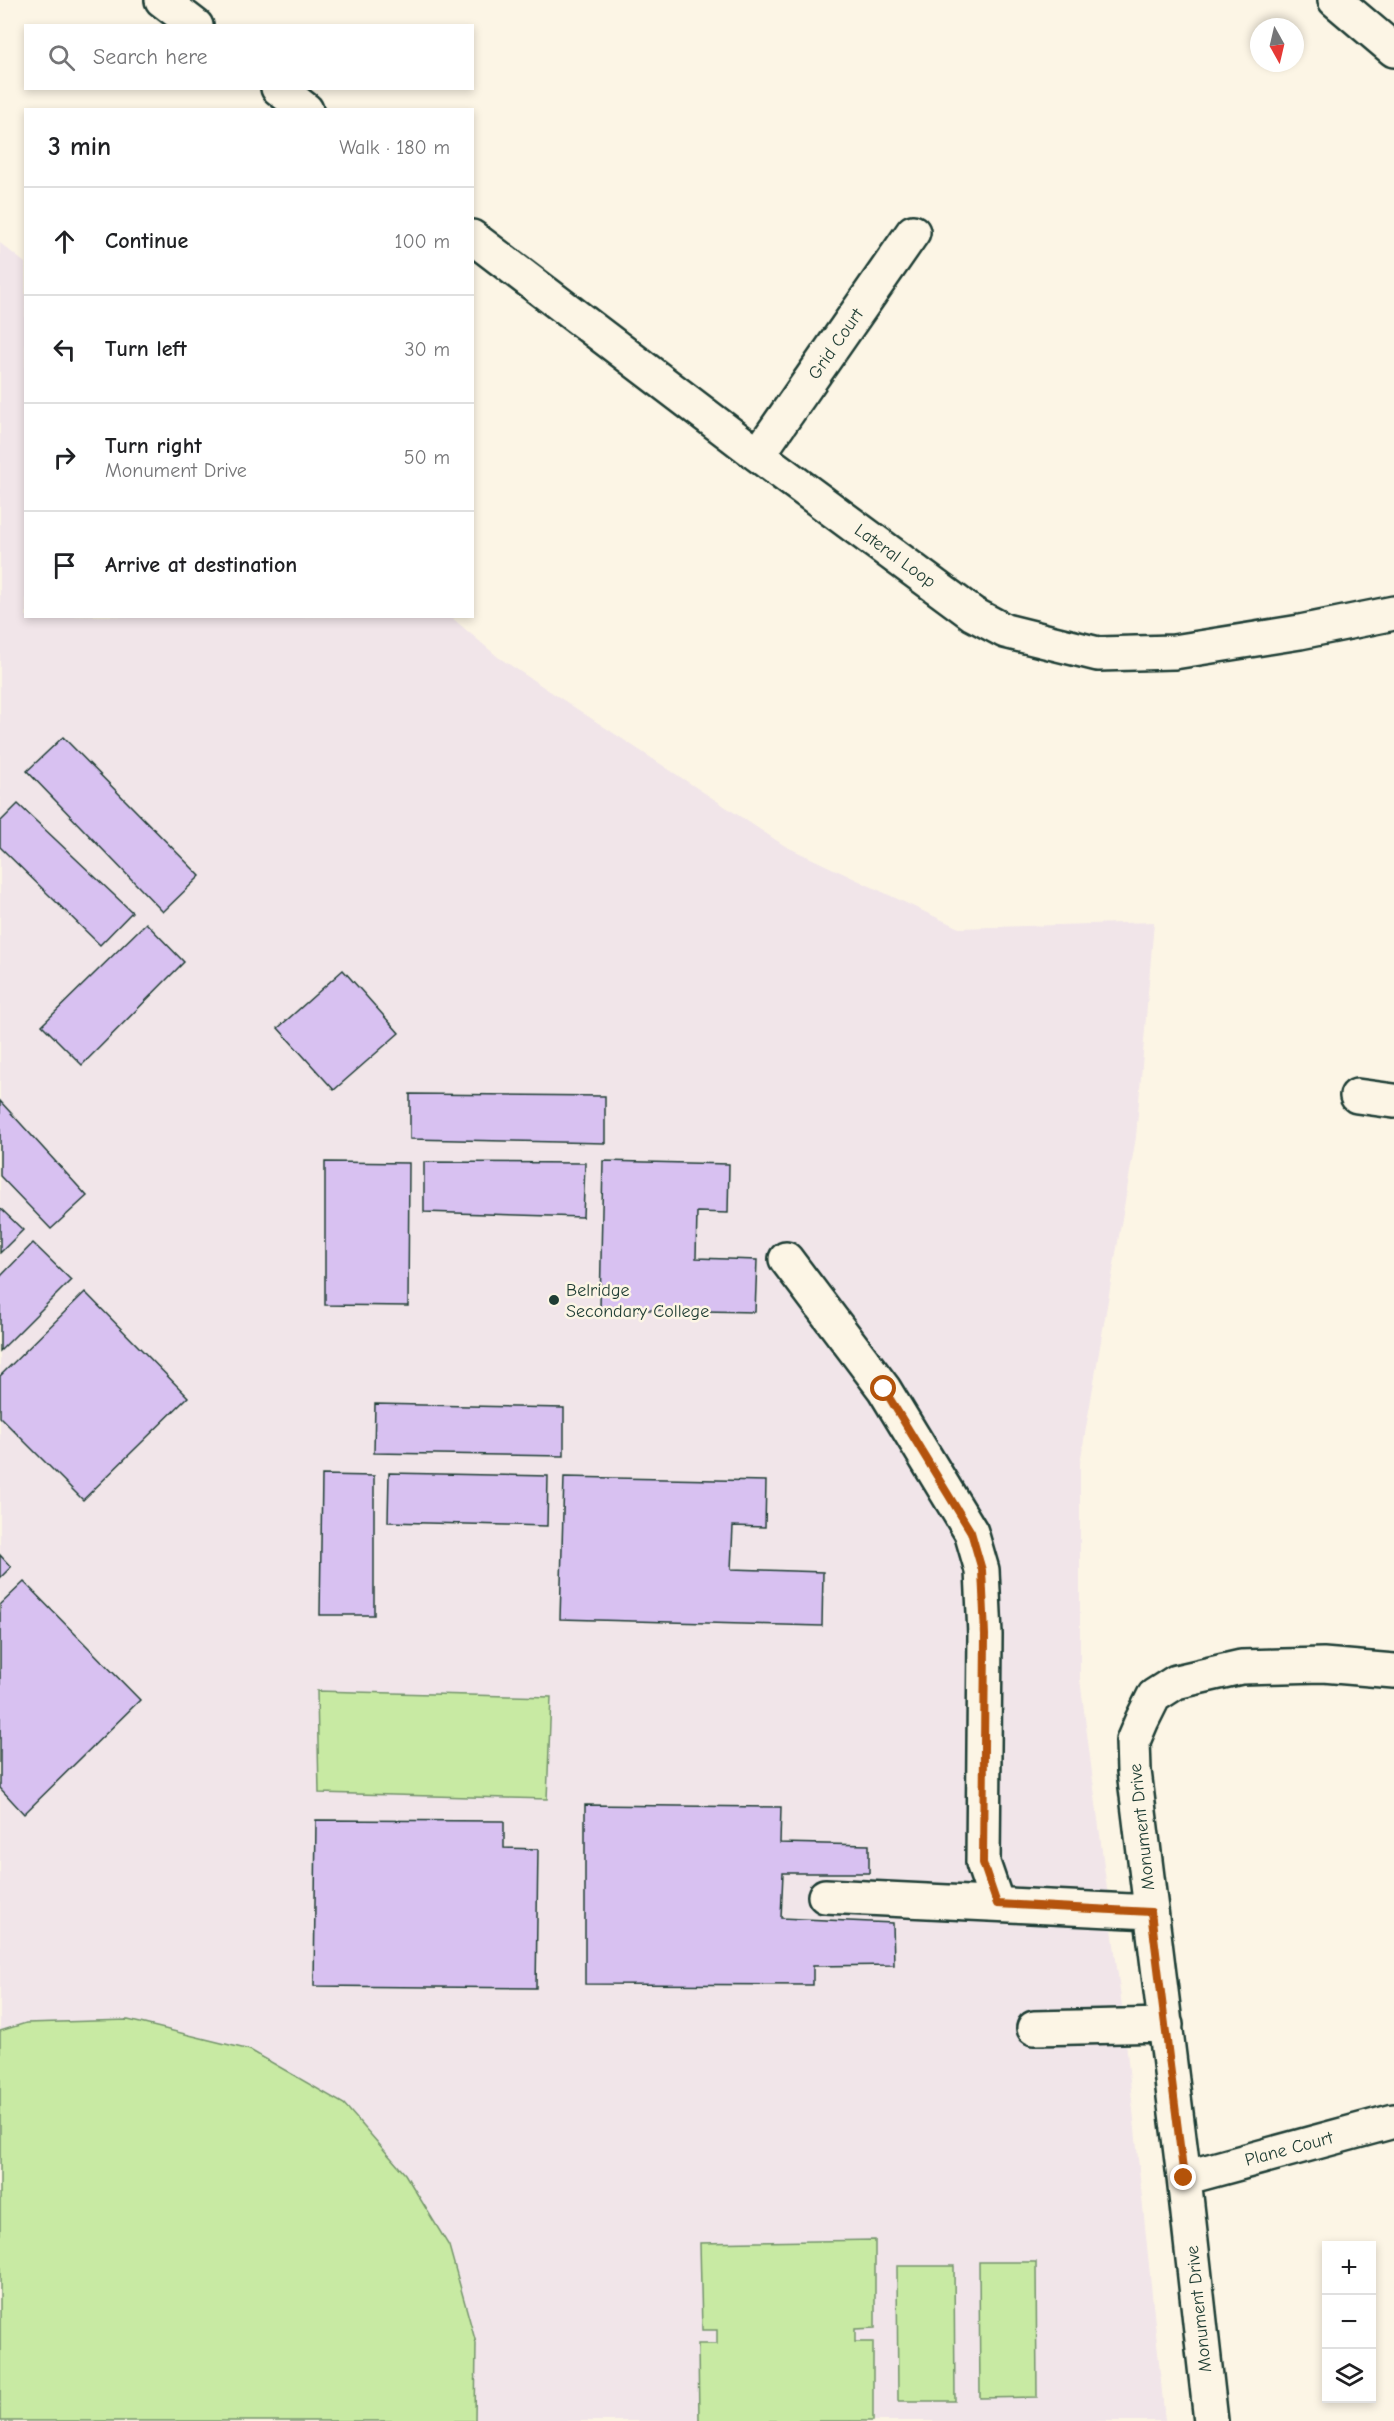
<!DOCTYPE html>
<html lang="en">
<head>
<meta charset="utf-8">
<style>
  body { margin:0; font-family:"Comic Neue",sans-serif; background:#f2f2f2; color:#202124 }
  .controls { position:absolute; right:18px; bottom:18px; display:grid; overflow:hidden; border-radius:0px; box-shadow:0 3px 9px #0003 }
  .controls button { width:54px; height:54px; display:grid; place-items:center; padding:0; border:0; border-bottom:2px solid #e0e0e0; background:#fff; color:#202124; font:30px sans-serif }
  .compass { position:absolute; left:1250px; top:18px; width:54px; height:54px; border-radius:50%; background:#fff; box-shadow:0 3px 9px #0003; rotate:172deg }
  .stop { position:absolute; width:18px; height:18px; margin:-14px; border:4px solid #b45309; border-radius:50%; background:#fff }
  .stop.end { background:#b45309; border-color:#fff; box-shadow:0 2px 6px #0008 }
  .list { margin:0; padding:0; list-style:none }
  h2 { display:flex; justify-content:space-between; align-items:center; height:78px; margin:0; padding:0 24px; font-size:26px }
  h2 small { font-size:20px; font-weight:400; color:#757577 }
  .list li { display:grid; grid-template-columns:39px 1fr auto; gap:18px; align-items:center; box-sizing:border-box; height:108px; padding:0 24px; border-top:2px solid #e0e0e0 }
  .list b { display:block; font-size:22px; white-space:nowrap }
  .list p { margin:0; font-size:20px; white-space:nowrap; color:#757577 }
  .list em { font-size:20px; font-style:normal; color:#757577 }
  .icon { flex:none; width:33px; height:33px; fill:none; stroke:currentColor; stroke-width:2; stroke-linecap:round; stroke-linejoin:round }
  .map { position:relative; flex:none; width:1394px; height:2421px; overflow:hidden }
  .search { position:absolute; background:#fff; box-shadow:0 3px 9px #0003; left:24px; top:24px; width:450px; height:66px; display:flex; align-items:center; gap:15px; box-sizing:border-box; padding:0 21px; border-radius:0px; color:#757577; font-size:22px }
  .panel { position:absolute; background:#fff; box-shadow:0 3px 9px #0003; left:24px; top:108px; width:450px; height:510px; border-radius:0px }
  .map>svg:first-child { display:block }
  .built { fill:#f1e5e9 }
  .green { fill:#c8eaa3; stroke:#74946c; stroke-width:1.5 }
  .building { fill:#d8c1f1; stroke:#1f3d34; stroke-width:1.5 }
  .lines { fill:none; stroke-linecap:round; stroke-linejoin:round }
  .minor-casing { stroke:#1f3d34; stroke-width:38 }
  .minor { stroke:#fcf5e5; stroke-width:33 }
  .route { stroke:#b45309; stroke-width:8 }
  .poi-dot { fill:#1f3d34; stroke:#fcf5e5; stroke-width:2 }
  .labels { text-anchor:middle; dominant-baseline:central; stroke-width:5; stroke-linejoin:round; paint-order:stroke }
  .street-label { font-size:18px; fill:#1f3d34; stroke:#fcf5e5 }
  .poi-label { font-size:18px; fill:#1f3d34; stroke:#fcf5e5; text-anchor:start }
</style>
</head>
<body>
<div class="map">
<svg width="1394" height="2421" viewBox="0 0 1394 2421">
  <rect width="100%" height="100%" fill="#fcf5e5"/>
  <filter id="ink" filterUnits="userSpaceOnUse"><feTurbulence type="fractalNoise" baseFrequency=".0167" numOctaves="2"/><feDisplacementMap in="SourceGraphic" scale="12" xChannelSelector="R" yChannelSelector="G"/><feConvolveMatrix kernelMatrix="1 2 1 2 8 2 1 2 1" color-interpolation-filters="sRGB"/></filter>
  <g filter="url(#ink)">
    <!-- built -->
    <path class="built" d="M0 243 25 263 26 616 451 617 498 657 785 846 959 928 1154 922 1136 1137 1080 1463V1679L1124 2022 1165 2421H0Z"/>
    <!-- green -->
    <path class="green" d="M317 1691 551 1697 547 1799 319 1793Z
      M128 2020 250 2050 344 2104 405 2174 449 2246 476 2343 475 2421H0V2031L26 2023Z
      M875 2240V2328L855 2329V2342H873V2421H699L698 2344H717V2330H702L700 2243Z
      M979 2262H1036L1037 2397 980 2398Z
      M897 2266H954L955 2401H898Z"/>
    <!-- building -->
    <path class="building" d="M63 737 200 876 163 912 27 771Z
      M18 804 132 912 100 945 0 847V822Z
      M146 923 184 962 82 1065 42 1025Z
      M343 970 399 1033 334 1090 278 1028Z
      M410 1094 605 1096V1143L410 1139Z
      M0 1101 87 1196 51 1229 0 1176Z
      M603 1161 729 1164 728 1213 697 1212 696 1258 757 1260 755 1312 600 1309Z
      M325 1162 409 1163 408 1306 325 1305Z
      M424 1162 585 1163 583 1217 424 1212Z
      M0 1208 23 1230 0 1253Z
      M33 1243 71 1280 0 1351V1277Z
      M85 1292 188 1397 83 1500 0 1417V1376Z
      M375 1404 564 1408V1456L374 1453Z
      M389 1473 548 1476 547 1526 388 1522Z
      M322 1475 374 1476V1615H320Z
      M564 1477 766 1481 765 1527 733 1526 731 1569 823 1572 822 1626 560 1619Z
      M0 1555 11 1567 0 1578Z
      M24 1582 140 1700 24 1814 0 1788V1605Z
      M585 1805 781 1807 780 1843 869 1845V1873H783L781 1918 893 1923 894 1965 813 1966V1985L585 1984Z
      M316 1820 504 1821V1848L538 1849 536 1988 314 1986Z"/>
    <g class="lines">
      <!-- minor casing -->
      <g class="minor-casing">
        <path id="minor" d="M162 0 196 26
          M1335 0 1394 50
          M278 88 306 110
          M472 237 758 455 973 614 1005 631 1098 654 1174 652 1300 632 1394 613
          M758 455 913 232
          M1357 1096 1394 1101
          M786 1259 884 1389 971 1532 982 1570 985 1635 983 1863 997 1904
          M825 1896 1151 1912
          M1034 2028 1166 2025
          M1184 2178 1394 2121
          M1211 2421 1184 2178 1134 1771 1133 1741 1142 1720 1154 1696 1176 1682 1241 1667 1323 1665 1394 1671"/>
      </g>
      <!-- minor -->
      <use href="#minor" class="minor"/>
    </g>
  </g>
  <g class="lines" filter="url(#ink)">
    <!-- route -->
    <path class="route" d="M884 1389 971 1532 982 1570 985 1635 983 1863 997 1904 1151 1912 1184 2178"/>
  </g>
  <!-- markers -->
  <circle class="poi-dot" cx="554" cy="1300" r="6"/>
  <g class="labels">
    <!-- street labels -->
    <g class="street-label">
      <text transform="translate(836 344) rotate(-55)">Grid Court</text>
      <text transform="translate(895 556) rotate(36)">Lateral Loop</text>
      <text transform="translate(1142 1827) rotate(-96)">Monument Drive</text>
      <text transform="translate(1289 2149) rotate(-15)">Plane Court</text>
      <text transform="translate(1199 2309) rotate(-96)">Monument Drive</text>
    </g>
    <!-- poi labels -->
    <g class="poi-label">
      <text x="566" y="1290">Belridge<tspan x="566" dy="21">Secondary College</tspan></text>
    </g>
  </g>
</svg>
<div class="controls">
<button>+</button>
<button>−</button>
<button><svg class="icon" aria-label="layers" viewBox="0 0 24 24"><path d="M12 4l9 5-9 5-9-5zM3 14l9 5 9-5"/></svg></button>
</div>
<svg class="compass" viewBox="-18 -18 36 36"><path d="M0-13l5 13h-10z" fill="#e53935"/><path d="M0 13l5-13h-10z" fill="#757577"/></svg>
<div class="stop" style="left:884px;top:1389px"></div>
<div class="stop end" style="left:1184px;top:2178px"></div>
<div class="search"><svg class="icon" aria-label="search" viewBox="0 0 24 24"><circle cx="10" cy="10" r="6"/><path d="M15 15l6 6"/></svg>Search here</div>
<section class="panel">
<h2>3 min<small>Walk · 180 m</small></h2>
<ul class="list">
<li><svg class="icon" aria-label="ahead" viewBox="0 0 24 24"><path d="M12 20V5M6 11l6-6 6 6"/></svg><div><b>Continue</b></div><em>100 m</em></li>
<li><svg class="icon" aria-label="left" viewBox="0 0 24 24"><path d="M17 20v-9H6M10 6l-5 5 5 5"/></svg><div><b>Turn left</b></div><em>30 m</em></li>
<li><svg class="icon" aria-label="right" viewBox="0 0 24 24"><path d="M7 20v-9h11M14 6l5 5-5 5"/></svg><div><b>Turn right</b><p>Monument Drive</p></div><em>50 m</em></li>
<li><svg class="icon" aria-label="arrive" viewBox="0 0 24 24"><path d="M6 21V4h12l-3 4 3 4H6"/></svg><div><b>Arrive at destination</b></div></li>
</ul>
</section>
</div>
</body>
</html>
